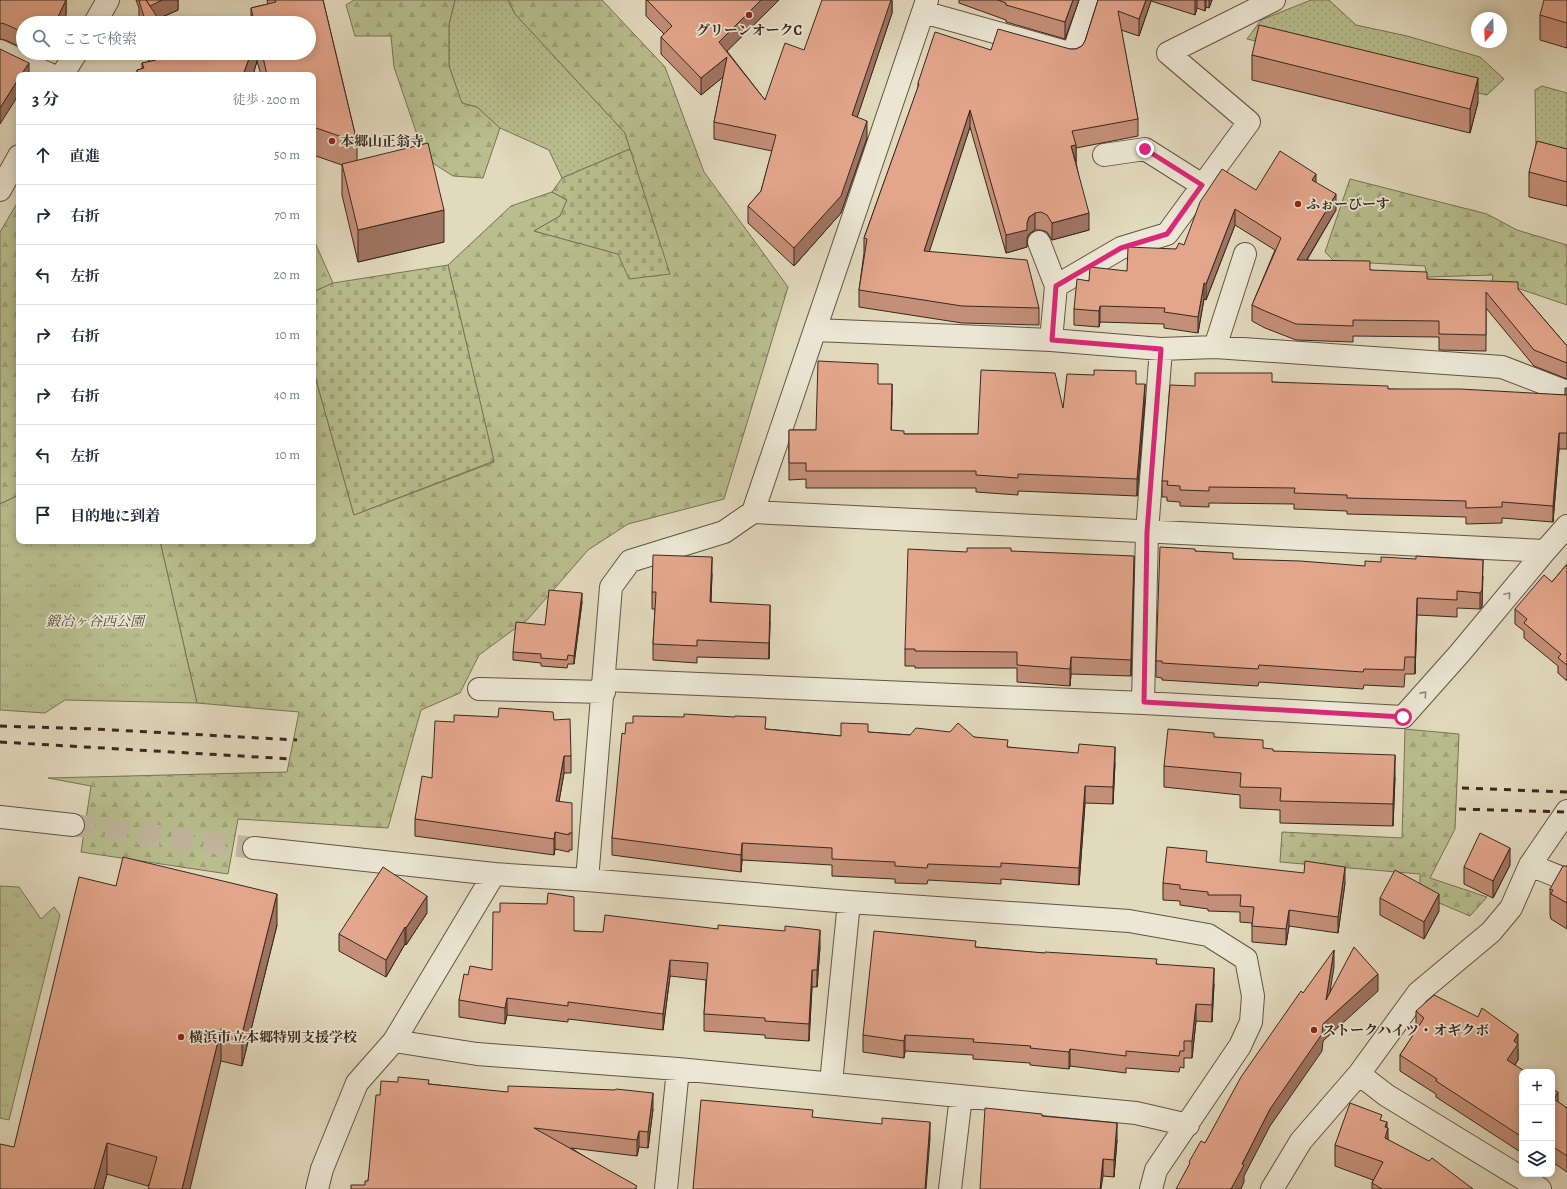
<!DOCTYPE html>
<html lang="ja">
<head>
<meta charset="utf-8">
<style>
  body { margin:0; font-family:Alegreya,"Noto Serif JP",serif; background:#f2f2f3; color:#1f2937 }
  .controls { position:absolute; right:12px; bottom:12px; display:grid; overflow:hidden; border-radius:8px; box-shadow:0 2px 10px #0003 }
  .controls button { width:36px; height:36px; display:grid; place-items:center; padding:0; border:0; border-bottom:1px solid #e0e1e3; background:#fff; color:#1f2937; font:20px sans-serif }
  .compass { position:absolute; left:1471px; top:12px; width:36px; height:36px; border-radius:50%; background:#fff; box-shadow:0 2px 10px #0003; rotate:199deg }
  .stop { position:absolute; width:12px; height:12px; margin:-9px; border:3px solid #db2777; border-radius:50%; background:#fff }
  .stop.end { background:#db2777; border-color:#fff; box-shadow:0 1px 4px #0008 }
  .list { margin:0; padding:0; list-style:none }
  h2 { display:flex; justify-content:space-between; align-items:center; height:52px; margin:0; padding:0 16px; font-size:17px }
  h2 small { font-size:13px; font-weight:400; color:#747a83 }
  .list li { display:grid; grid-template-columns:26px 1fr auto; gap:12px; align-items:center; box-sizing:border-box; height:60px; padding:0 16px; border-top:1px solid #e0e1e3 }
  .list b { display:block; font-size:15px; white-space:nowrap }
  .list em { font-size:13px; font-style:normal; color:#747a83 }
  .icon { flex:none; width:22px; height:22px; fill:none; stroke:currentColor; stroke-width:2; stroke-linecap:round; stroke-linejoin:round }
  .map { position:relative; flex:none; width:1567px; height:1189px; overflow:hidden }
  .search { position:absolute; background:#fff; box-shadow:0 2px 10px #0003; left:16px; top:16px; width:300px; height:44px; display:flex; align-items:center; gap:10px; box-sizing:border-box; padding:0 14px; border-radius:22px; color:#747a83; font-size:15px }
  .panel { position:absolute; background:#fff; box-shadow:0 2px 10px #0003; left:16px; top:72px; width:300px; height:472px; border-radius:8px }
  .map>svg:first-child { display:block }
  .grass { fill:url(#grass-dots); stroke:#787356 }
  .forest { fill:url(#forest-firs); stroke:#787356 }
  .cemetery { fill:url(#cemetery-stones); stroke:#787356 }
  .park { fill:url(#park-tufts); stroke:#787356 }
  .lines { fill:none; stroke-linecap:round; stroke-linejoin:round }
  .minor-tunnel { stroke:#c0b69d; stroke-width:22; stroke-dasharray:22 11; stroke-linecap:butt }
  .minor-casing { stroke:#625446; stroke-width:24 }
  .minor { stroke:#ece7d4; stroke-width:22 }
  .rail { stroke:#38281f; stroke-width:3; stroke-dasharray:7 7; stroke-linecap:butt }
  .wall { fill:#c38f78; stroke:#38281f }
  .shaded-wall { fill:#9f7461; stroke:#38281f }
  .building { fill:#e3a68b; stroke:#38281f }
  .oneway { stroke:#92887a }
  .route { stroke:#db2777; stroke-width:5 }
  .poi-dot { fill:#8f2418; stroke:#ece7d4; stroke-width:1.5 }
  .labels { text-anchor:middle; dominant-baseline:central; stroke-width:3.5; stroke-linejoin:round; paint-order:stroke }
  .poi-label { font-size:14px; font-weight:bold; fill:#38281f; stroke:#ece7d4; text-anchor:start }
  .park-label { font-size:14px; font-style:italic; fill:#584e3b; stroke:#ece7d4 }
</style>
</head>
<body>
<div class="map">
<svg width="1567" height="1189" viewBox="0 0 1567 1189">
  <defs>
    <pattern id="grass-dots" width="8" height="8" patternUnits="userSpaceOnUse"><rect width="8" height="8" fill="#b8be8e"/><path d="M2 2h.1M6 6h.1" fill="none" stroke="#9fa37a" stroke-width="1.8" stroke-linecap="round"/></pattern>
    <pattern id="forest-firs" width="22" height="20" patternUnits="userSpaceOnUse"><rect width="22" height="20" fill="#b8be8e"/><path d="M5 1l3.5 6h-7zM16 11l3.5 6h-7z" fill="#9fa37a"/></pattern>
    <pattern id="cemetery-stones" width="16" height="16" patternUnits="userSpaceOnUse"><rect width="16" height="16" fill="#b8be8e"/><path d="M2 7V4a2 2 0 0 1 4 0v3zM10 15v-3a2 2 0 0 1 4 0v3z" fill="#9fa37a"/></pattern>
    <pattern id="park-tufts" width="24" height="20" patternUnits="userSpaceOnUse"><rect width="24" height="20" fill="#b8be8e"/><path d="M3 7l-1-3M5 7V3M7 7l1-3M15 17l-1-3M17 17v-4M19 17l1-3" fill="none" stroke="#9fa37a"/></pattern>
  </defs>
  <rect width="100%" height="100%" fill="#e2dabd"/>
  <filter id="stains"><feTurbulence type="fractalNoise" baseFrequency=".005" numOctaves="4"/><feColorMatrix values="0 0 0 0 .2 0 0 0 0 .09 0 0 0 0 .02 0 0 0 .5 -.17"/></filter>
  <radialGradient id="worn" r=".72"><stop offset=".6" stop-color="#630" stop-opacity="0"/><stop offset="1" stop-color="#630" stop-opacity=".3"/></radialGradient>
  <!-- grass -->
  <path class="grass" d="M455 0H508L515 14 625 133 630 149 562 178 549 150 500 128 477 107 462 104 449 66V24Z
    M1311 0H1329L1356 25 1407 36 1480 57 1504 79 1487 95 1247 39 1261 20Z
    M1542 86 1567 93V163L1536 156 1535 90Z"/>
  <!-- forest -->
  <path class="forest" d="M354 0H455L449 24V66L462 103 477 107 500 128 483 178 453 176 425 158 394 67 391 36H355L346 5Z
    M508 0H602L665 67 704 172 788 287 724 499 628 524 588 550 528 619 479 655 460 693 421 710 388 828 238 819 228 874 81 852 91 786 48 778 287 772 299 712 197 703 160 541H313V369L354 515 494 462 448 265 511 206 552 192 567 200 560 216 534 231 615 253 669 274 625 133 515 14Z
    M1350 179 1487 214 1517 230 1567 245V305L1517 288 1492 283 1493 275 1427 277 1425 266 1334 261 1325 252Z
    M19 200V495L0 504V232Z
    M313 238 333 283 313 292Z
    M1405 729 1459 734 1455 829 1430 878 1487 897 1470 916 1420 895V874L1280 862 1282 832 1402 838Z"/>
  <!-- cemetery -->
  <path class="cemetery" d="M630 149 670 274 629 279 618 254 534 231 560 216 567 200 552 192 562 178Z
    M448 265 494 461 354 515 313 369V292L333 283Z"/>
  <!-- park -->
  <path class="park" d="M19 495V541H160L197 703 65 700 45 713 0 710V504Z
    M0 886 19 887 41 919 54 907 60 915 9 1120 0 1118Z"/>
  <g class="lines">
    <!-- minor-tunnel -->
    <path class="minor-tunnel" d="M73 825 254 848"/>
    <!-- minor casing -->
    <g class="minor-casing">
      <path id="minor" d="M923 12 1073 54 1091 0
        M95 23 108 0
        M0 51 51 75
        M62 75 76 53
        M1104 155 1145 149 1202 185
        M0 190 19 156
        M1039 242 1056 286 1121 248 1167 234 1249 122 1168 53 1274 0
        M815 330 1051 340 1161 349 1215 347 1502 367 1567 392
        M1051 340 1056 286
        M1215 347 1245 254
        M753 512 1545 551 1567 526
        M605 680 1143 703 1403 717 1460 653 1545 551
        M479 689 604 692
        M1143 703 1147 532 1161 349
        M0 817 73 825
        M254 848 494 874
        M1530 865 1567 880
        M587 880 611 587 630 561 724 532 753 512 927 0
        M394 1041 477 1054 678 1069 1136 1113 1188 1125
        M1359 1074 1386 1095 1540 1189
        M831 1083 849 902
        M317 1189 322 1169 357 1083 394 1041 494 874 587 880 849 902 1129 921 1208 935 1246 959 1253 996 1251 1022 1240 1046 1156 1170 1151 1189
        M666 1189 678 1069
        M950 1189 961 1096
        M1272 1189 1301 1141 1359 1074 1418 993 1491 932 1511 908 1530 865 1567 811"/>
    </g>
    <!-- minor -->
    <use href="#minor" class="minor"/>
    <!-- rail -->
    <path class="rail" d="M0 726 95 729 297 740
      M0 742 292 759
      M1462 788 1567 792
      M1459 809 1567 812"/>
  </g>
  <!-- wall -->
  <path class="wall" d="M0 0H66V15L23 23V48L5 40 0 39Z
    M136 0H178V10L158 19 146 23H139V8Z
    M267 0H323L357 142V160L444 242 358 262 342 195V165L313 155V75H261L257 61 253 75H137V70L142 69V63L149 62 146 53H309L251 22V8L268 4Z
    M646 0H779L727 51 765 100 804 50 892 1V13L857 117 867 138 841 213 794 266 748 223V206L761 191 772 151 714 139V122L723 77 701 95 661 54V37L664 34 646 16Z
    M959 0H1079L1065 39 1006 22V20L959 3Z
    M1098 0H1212L1209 8 1206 7 1205 11 1197 8 1195 15 1151 1 1139 36 1121 30 1138 119V136L1076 148V162L1089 230 1052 240 1047 232 1041 230H1035L1029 234 1027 238V247L1006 253 970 127 929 251 1039 308V325L962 323 859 307V290L864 253V238L918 88V83L991 50 1076 49 1082 46 1085 41Z
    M1567 0V48L1540 40V15Z
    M34 53H45L42 57Z
    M1252 55 1478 102 1470 133 1252 80Z
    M1567 149V206L1529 197V172Z
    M1316 183 1336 210 1307 260 1427 279 1518 289 1567 346V379L1534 366 1486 308V351L1439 350V337L1353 336V342L1296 340 1265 328 1252 321V305L1275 250 1235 225 1206 300 1204 299 1198 333 1164 328V324L1100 322 1099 327 1074 325V309L1089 281 1127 271 1176 249 1184 245 1256 190Z
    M1272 382 1388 389 1565 395V388H1567V449H1559L1553 522 1502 518V523L1466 524V517L1347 514V511L1294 509V504L1209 503V507L1180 506V502L1167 501V497H1162V481L1195 386Z
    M878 384 892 401 891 430 904 434H978L1063 408 1136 384 1145 400 1137 496 1018 491V495L976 492V488H806V479L789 480V430H816Z
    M1011 551 1134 573 1131 676 1071 674 1070 686 1017 682V668H915V666H905V649L967 552Z
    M1195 551 1233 559 1483 576 1482 607 1480 609 1457 608V617L1417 615 1415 674H1405L1404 687 1364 685 1363 689 1259 682 1258 686 1162 680V678L1156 677V661Z
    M1567 564V681L1558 673V666L1524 638V631L1515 624V609L1552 582Z
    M712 574 711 602 770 622 769 659 697 657V663L653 660V644L655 609H652V592Z
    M582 602 574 664H568L567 668 541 666V663L513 660V652L545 625Z
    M554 720 571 756V773H564L559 801 572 833V850H569V852L555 849 554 855 415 836V819L432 778 454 722Z
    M766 729 841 736 868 732 910 735 974 737 1008 747 1115 763 1113 804 1085 803 1079 885 1001 879V884L928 880 927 884 895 883V879L832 876V865L742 860 741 872 612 855V838L625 734Z
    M1214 737 1263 748 1273 751 1395 777 1393 826 1280 823V810L1240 808V795L1164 787V766Z
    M1207 863 1345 883 1338 933 1289 926 1286 945 1252 942V923L1240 922V912L1208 911V909L1180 905V901L1163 900V883Z
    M1510 865 1493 898 1464 884V867Z
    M1567 866V929L1551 919 1550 915V889Z
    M1380 898 1439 911 1424 939 1380 915Z
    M427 913 406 945 405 944 386 977 339 951V934Z
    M277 925 242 1066 221 1061 148 1186 107 1174 103 1189H0L14 1147Z
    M574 931 820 947 817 987H812L809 1041 765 1038V1035L704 1031V1014L706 980 670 976 663 1030 568 1019V1022L507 1015 505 1024 459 1017V1000L468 975 492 970Z
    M976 947 1157 964 1214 984 1212 1022 1196 1021 1192 1058H1184V1068L1180 1067 1179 1072 1126 1068V1073L1070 1066 1069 1069 1030 1065V1063L973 1059V1055L905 1051 904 1058 863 1052V1035Z
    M1416 1011 1518 1049V1060L1515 1065 1522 1072V1153L1436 1097V1094L1400 1071V1055L1418 1028 1416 1027Z
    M429 1084 653 1109 648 1148 639 1147 637 1156 571 1148 637 1189 368 1181 380 1095Z
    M1552 1089 1558 1102 1567 1108V1172L1552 1162Z
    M1042 1116 1117 1140 1114 1177 1103 1176Z
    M1382 1121 1387 1128 1388 1140 1473 1189H1372V1183L1373 1180 1335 1166V1145Z"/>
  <!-- shaded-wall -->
  <path class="shaded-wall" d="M66 0V15L62 23H55Z
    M162 0H178V10L148 23 146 7Z
    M761 0H779L719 59V42Z
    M888 0H892V13L852 133V115Z
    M1073 0H1079L1065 39V22Z
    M1146 0H1151V1L1139 36V19Z
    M1195 0H1197V8L1195 15Z
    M1205 0H1206V7L1205 11Z
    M1209 0H1212L1209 8Z
    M42 53H45L42 57Z
    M251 53H257V61L253 75H243Z
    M727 57V74L701 95V78Z
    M29 63V75H21Z
    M19 78V94L0 124V108Z
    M1478 78V102L1470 133V109Z
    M970 110V127L924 268V251Z
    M867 121V138L841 213 794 266V248Z
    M1076 145V162L1071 146Z
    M1316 174V190L1312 180Z
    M1336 194V210L1297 276V260Z
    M1235 209V225L1206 300V284Z
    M444 210V242L358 262V230Z
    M1035 213V230L1029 234 1027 238V247L1006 253V235L1027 223 1029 217Z
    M1089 213V230L1052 240V223Z
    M1204 283V299L1198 333V317Z
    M1100 306V322L1099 327V311Z
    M892 384V401L891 447V430Z
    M1145 384V400L1137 496V479Z
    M1559 433V449L1553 522V506Z
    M1134 556V573L1131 676V660Z
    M712 557V574L710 619V602Z
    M1483 560 1482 607 1480 609V593Z
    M582 593V602L574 664V656Z
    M1417 598V615L1415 674V657Z
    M770 605V622L769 659V643Z
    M1071 657V674L1070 686V669Z
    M1115 747V763L1113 804V787Z
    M1395 755V777L1393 826V804Z
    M564 756V773L556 818V801Z
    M1085 786V803L1079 885V868Z
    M555 832V849L554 855V839Z
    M742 843V860L741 872V855Z
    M1510 848V865L1493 898V881Z
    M1345 867V883L1338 933V917Z
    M277 894V925L242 1066V1034Z
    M1439 894V911L1424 939V922Z
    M427 896V913L406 945V928Z
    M1289 910V926L1286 945V929Z
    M405 927V944L386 977V960Z
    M820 930V947L817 987V970Z
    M1334 950V967L1326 1017V1000Z
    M670 960V976L663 1030V1014Z
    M1214 968V984L1212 1022V1005Z
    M812 970V987L809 1041V1024Z
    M1378 974V991L1323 1041 1322 1051 1270 1126 1244 1176V1182L1241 1189H1231L1242 1164 1270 1109 1323 1024Z
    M507 998V1015L505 1024V1008Z
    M1196 1004V1021L1192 1058V1041Z
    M221 1029V1061L190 1189H182Z
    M1518 1034V1060L1507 1076V1060L1514 1041Z
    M905 1035V1051L904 1058V1041Z
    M1070 1049V1066L1069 1069V1052Z
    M1558 1092V1108L1554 1099Z
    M653 1093V1109L648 1148V1132Z
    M930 1122V1139L926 1189H925Z
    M1387 1122V1130L1388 1128V1149L1385 1138V1127Z
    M1117 1123V1140L1114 1177V1160Z
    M639 1131V1147L637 1156V1140Z
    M107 1143V1174L103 1189H94Z
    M1103 1159V1176L1101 1189H1100Z"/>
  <!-- building -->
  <path class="building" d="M0 0H66L55 23H23V32L5 24 0 23Z
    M141 0H146L161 23H146L139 1Z
    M146 0H162L150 6Z
    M275 0H323L357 142 313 127V75H267L262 53H309V23H248L254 21 251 8 276 2Z
    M647 0H761L719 42 765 100 785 43 804 50 822 0H891L852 115 867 121 841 196 794 248 748 206 761 191 776 135 714 122 727 57 701 78 661 37 672 26Z
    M998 0H1073L1065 22 1006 5V3Z
    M1098 0H1146L1139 19 1118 11 1138 119 1072 131 1076 145 1071 146 1089 213 1052 223 1047 215 1041 212 1035 213 1029 217 1027 223V230L1006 235 970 110 924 251 1027 260 1039 308 962 306 859 290 867 239 864 238 919 84 918 83 935 32 991 50 998 29 1070 49H1076L1082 46 1085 41Z
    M1544 0H1567V23L1540 15Z
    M1259 25 1478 78 1470 109 1252 55Z
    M0 49 29 63 21 75H19V78L0 108Z
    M154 53H251L243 75H138L137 70 144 68 142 63 156 60Z
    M1537 141 1567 149V182L1529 172Z
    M428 143 444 210 358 230 342 164Z
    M1280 151 1316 174 1312 180 1336 194 1297 260 1370 261V270L1427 272V279L1518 282V289L1567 346V363L1534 350 1486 292V335L1439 334V321L1353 320V326L1296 324 1265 311 1252 305 1281 238 1235 209 1206 284 1204 283 1198 317 1164 312 1165 308 1100 306 1099 311 1074 309 1077 279 1089 281 1090 267 1127 271 1128 247 1176 249 1179 243 1184 245 1200 202 1222 169 1256 190Z
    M818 361 878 364V384H892L891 430 904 431V434H978L981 370 1055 373 1063 408 1067 374 1094 375V370L1136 371V384H1145L1137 479 1018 474V478L976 475V471H806V463H789V430H816Z
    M1195 373H1272V382L1388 386V389H1460L1567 395V433H1559L1553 506 1502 502V507L1466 508V501L1347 498V495L1294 493 1295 488 1209 487V491L1180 490V486L1167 485 1168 481H1162L1170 385 1195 386Z
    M1160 547 1195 549V551L1233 553V559L1300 561 1365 566V561L1381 562V557L1416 559V556L1483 560 1482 590 1480 593 1457 591V600L1417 598 1415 657H1405L1404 670 1364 669 1363 672 1259 665 1258 669 1162 663V661H1156Z
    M967 548H1011V551L1134 556 1131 660 1071 657 1070 669 1017 665V652L915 651V649H905L908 549 967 552Z
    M653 555 712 557 710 602 770 605 769 643 697 640V646L653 644 656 592H652Z
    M1567 564V665L1558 658 1561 654 1524 623 1527 619 1515 609 1544 575 1552 582Z
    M549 590 582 593 574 656 568 655 567 660 541 658V654L513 652 516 622 545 625Z
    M499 708 553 712 554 720 570 719 571 756H564L556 801 572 803V833H569V835L555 832 554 839 415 819 422 776 432 778 435 721 454 722V715L498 717Z
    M684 714 735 717V716L766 717 765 729 841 736V723L868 724V732L910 735 916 728 950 732 958 723 974 737 1008 740 1007 747 1078 753 1079 744 1115 747 1113 787 1085 786 1079 868 1001 863V867L928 864 927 868 895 866V862L832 859V848L742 843 741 855 612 838 622 733 625 734 626 723H633V716L684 717Z
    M1168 729 1214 733V737L1263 740V748L1273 749V751L1395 755 1393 804 1280 801 1281 788 1240 787 1241 773 1164 766Z
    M1480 833 1510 848 1493 881 1464 867Z
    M1167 847 1207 851 1206 862 1304 873 1305 861 1345 867 1338 917 1289 910 1286 929 1252 926 1254 907 1240 906 1241 895H1208V892L1180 889V885L1163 883Z
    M123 857 277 894 242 1034 221 1029 182 1189H148L157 1157 107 1143 94 1189H0V1144L14 1147 79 877 116 886Z
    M1563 866H1567V903L1551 894 1553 890 1550 889Z
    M383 867 427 896 406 928 405 927 386 960 339 934Z
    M1395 870 1439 894 1424 922 1380 898Z
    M548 893 574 897V931L603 932 605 915 718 929V925L785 931V926L820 930 817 970H812L809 1024 765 1021V1018L704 1014 708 963 670 960 663 1014 568 1002V1006L507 998 505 1008 459 1000 464 974 468 975 470 966 492 970 493 912H500V903L547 904Z
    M874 931 976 941 975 947 1045 953V952L1157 959 1156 964 1214 968 1212 1005 1196 1004 1192 1041H1184V1051H1180L1179 1056 1126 1051V1056L1070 1049 1069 1052 1030 1048 1031 1046 973 1042 974 1039 905 1035 904 1041 863 1035Z
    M1354 947 1378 974 1323 1024 1322 1034 1270 1109 1242 1164 1244 1165 1231 1189H1176L1190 1163 1189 1162 1201 1141 1205 1143 1241 1077 1301 991 1303 993 1334 950 1326 1000Z
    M1434 995 1478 1017 1482 1008 1518 1034 1514 1041 1518 1044 1507 1060 1526 1072H1522V1137L1436 1081 1437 1079 1400 1055 1424 1018 1416 1011Z
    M398 1077 429 1080 428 1084 508 1092V1086L615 1090 616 1089 653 1093 648 1132 639 1131 637 1140 534 1128 637 1186 635 1189H351V1185H365V1181H368L376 1095H380L381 1081 398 1082Z
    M1552 1089 1558 1092 1554 1099 1567 1108V1156L1552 1146Z
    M701 1100 813 1110 812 1117 882 1124V1118L930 1122 925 1189H693Z
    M1350 1103 1382 1115 1380 1120 1387 1122 1385 1127 1388 1128 1385 1138 1429 1161 1432 1158 1473 1189H1382L1372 1183 1383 1162 1335 1145Z
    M985 1108 1042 1114V1116L1117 1123 1114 1160 1103 1159 1100 1189H980Z"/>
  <!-- one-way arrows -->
  <defs><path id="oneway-chevron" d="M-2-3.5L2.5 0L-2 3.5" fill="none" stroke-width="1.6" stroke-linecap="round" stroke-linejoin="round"/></defs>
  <g class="oneway">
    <use href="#oneway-chevron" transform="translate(1508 595) rotate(-50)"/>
    <use href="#oneway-chevron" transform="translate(1424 694) rotate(-48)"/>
  </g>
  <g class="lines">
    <!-- route -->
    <path class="route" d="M1145 149 1202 185 1167 234 1121 248 1056 286 1052 340 1161 349 1147 532 1144 702 1403 717"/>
  </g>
  <!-- markers -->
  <g class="poi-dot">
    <circle cx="749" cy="15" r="4"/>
    <circle cx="332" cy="141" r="4"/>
    <circle cx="1298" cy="204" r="4"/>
    <circle cx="1314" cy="1030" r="4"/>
    <circle cx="181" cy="1037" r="4"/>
  </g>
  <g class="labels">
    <!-- poi labels -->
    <g class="poi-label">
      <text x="749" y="30" text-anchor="middle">グリーンオークC</text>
      <text x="340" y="141">本郷山正翁寺</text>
      <text x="1306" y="204">ふぉーぴーす</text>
      <text x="1322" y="1030">ストークハイツ・オギクボ</text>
      <text x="189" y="1037">横浜市立本郷特別支援学校</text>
    </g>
    <!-- park labels -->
    <g class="park-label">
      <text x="95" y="621">鍛冶ヶ谷西公園</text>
    </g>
  </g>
  <rect width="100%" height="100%" filter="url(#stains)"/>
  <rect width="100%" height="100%" fill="url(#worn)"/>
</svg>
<div class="controls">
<button>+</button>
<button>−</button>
<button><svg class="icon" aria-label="layers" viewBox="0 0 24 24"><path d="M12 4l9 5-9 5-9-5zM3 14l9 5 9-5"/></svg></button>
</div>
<svg class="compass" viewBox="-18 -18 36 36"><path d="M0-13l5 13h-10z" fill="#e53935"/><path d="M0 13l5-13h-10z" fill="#747a83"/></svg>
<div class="stop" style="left:1403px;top:717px"></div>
<div class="stop end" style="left:1145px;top:149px"></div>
<div class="search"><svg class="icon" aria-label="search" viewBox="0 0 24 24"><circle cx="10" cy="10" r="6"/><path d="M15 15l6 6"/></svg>ここで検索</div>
<section class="panel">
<h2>3 分<small>徒歩 · 200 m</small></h2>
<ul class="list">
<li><svg class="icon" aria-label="ahead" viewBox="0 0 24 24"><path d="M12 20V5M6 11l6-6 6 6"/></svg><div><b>直進</b></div><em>50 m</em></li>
<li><svg class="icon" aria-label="right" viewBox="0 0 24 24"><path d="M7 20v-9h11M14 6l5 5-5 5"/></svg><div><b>右折</b></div><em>70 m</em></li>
<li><svg class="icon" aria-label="left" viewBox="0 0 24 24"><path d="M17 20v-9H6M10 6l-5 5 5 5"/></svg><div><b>左折</b></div><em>20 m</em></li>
<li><svg class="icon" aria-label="right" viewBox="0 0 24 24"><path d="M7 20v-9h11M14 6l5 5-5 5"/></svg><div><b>右折</b></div><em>10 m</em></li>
<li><svg class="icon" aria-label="right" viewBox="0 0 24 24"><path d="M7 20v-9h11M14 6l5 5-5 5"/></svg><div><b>右折</b></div><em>40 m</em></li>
<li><svg class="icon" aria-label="left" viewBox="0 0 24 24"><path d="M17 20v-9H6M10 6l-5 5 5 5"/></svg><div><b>左折</b></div><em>10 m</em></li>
<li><svg class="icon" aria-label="arrive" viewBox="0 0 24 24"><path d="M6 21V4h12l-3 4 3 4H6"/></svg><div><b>目的地に到着</b></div></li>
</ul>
</section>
</div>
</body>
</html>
